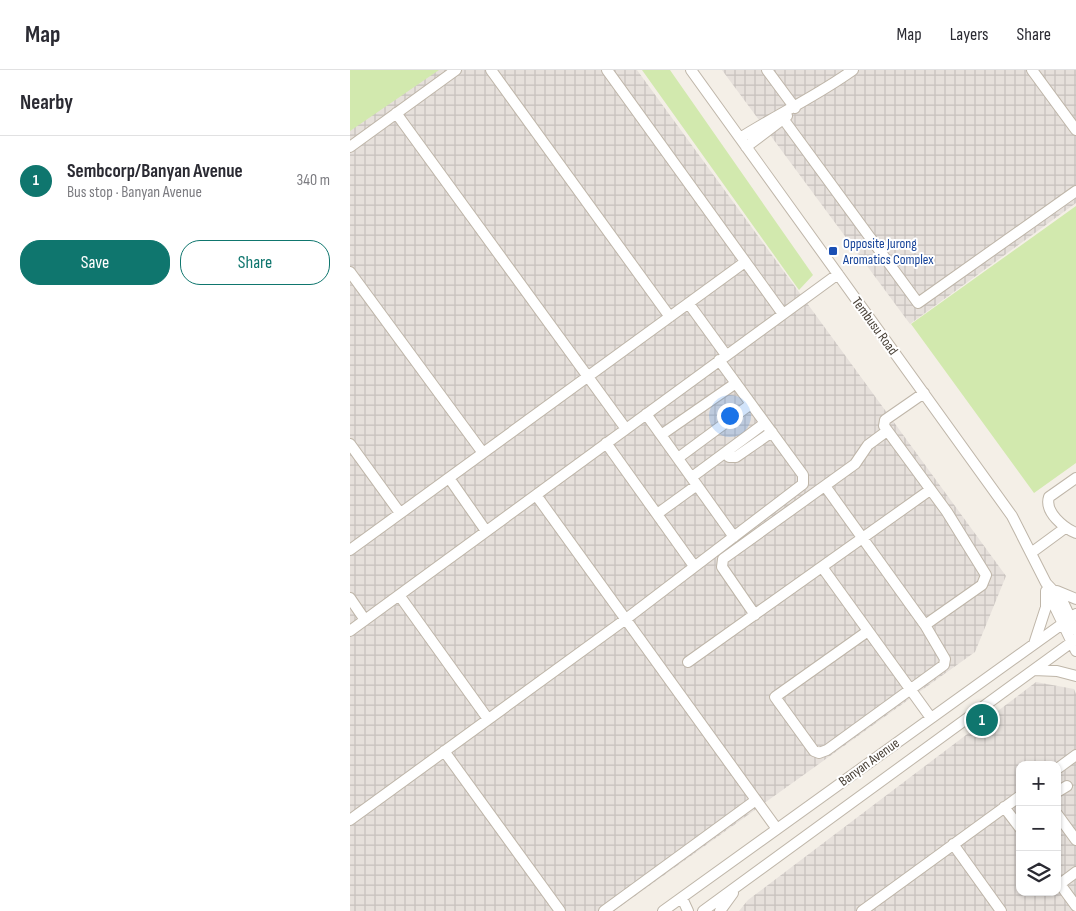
<!DOCTYPE html>
<html lang="en">
<head>
<meta charset="utf-8">
<style>
  body { margin:0; font-family:"Sofia Sans Condensed",sans-serif; background:#f2f2f3; color:#2b2b33 }
  .controls { position:absolute; right:15px; bottom:15px; display:grid; overflow:hidden; border-radius:10px; box-shadow:0 1px 4px #0004 }
  .controls button { width:45px; height:45px; display:grid; place-items:center; padding:0; border:0; border-bottom:1px solid #e1e1e2; background:#fff; color:#2b2b33; font:25px sans-serif }
  .you { position:absolute; left:379px; top:345px; width:18px; height:18px; margin:-12px; border:4px solid #fff; border-radius:50%; background:#1a73e8; box-shadow:0 0 0 8px #1a73e833 }
  .badge { display:grid; place-items:center; width:32px; height:32px; border-radius:50%; background:#0f766e; color:#fff; font-size:16px; font-weight:700 }
  .pin { position:absolute; translate:-50% -50%; border:2px solid #fff; box-shadow:0 1px 5px #0006 }
  .list { margin:0; padding:0; list-style:none }
  h2 { display:flex; justify-content:space-between; align-items:center; height:65px; margin:0; padding:0 20px; font-size:21px }
  h2 small { font-size:16px; font-weight:400; color:#7c7c81 }
  .list li { display:grid; grid-template-columns:32px 1fr auto; gap:15px; align-items:center; box-sizing:border-box; height:90px; padding:0 20px; border-top:1px solid #e1e1e2 }
  .list b { display:block; font-size:19px; white-space:nowrap }
  .list p { margin:0; font-size:16px; white-space:nowrap; color:#7c7c81 }
  .list em { font-size:16px; font-style:normal; color:#7c7c81 }
  .actions { display:flex; gap:10px; padding:15px 20px }
  .actions a { flex:1; padding:11px 0; border:1px solid #0f766e; border-radius:20px; text-align:center; font-size:18px; color:#0f766e }
  .actions .main { background:#0f766e; color:#fff }
  .icon { flex:none; width:28px; height:28px; fill:none; stroke:currentColor; stroke-width:2; stroke-linecap:round; stroke-linejoin:round }
  .map { position:relative; flex:none; width:726px; height:841px; overflow:hidden }
  header { display:flex; align-items:center; gap:30px; box-sizing:border-box; height:70px; padding:0 25px; background:#fff; border-bottom:1px solid #e1e1e2 }
  header strong { font-size:24px }
  nav { display:flex; gap:28px; margin-inline-start:auto; font-size:18px }
  main { display:flex }
  aside { flex:1; background:#fff }
  .map>svg:first-child { display:block }
  .industrial { fill:url(#industrial-grid); fill-rule:evenodd }
  .green { fill:#d2e9ae }
  .lines { fill:none; stroke-linecap:round; stroke-linejoin:round }
  .minor-casing { stroke:#bfb6a9; stroke-width:12 }
  .minor { stroke:#fff; stroke-width:10 }
  .transit-dot { fill:#1a4fb4; stroke:#fff; stroke-width:2 }
  .labels { text-anchor:middle; dominant-baseline:central; stroke-width:4; stroke-linejoin:round; paint-order:stroke }
  .transit-label { font-size:14px; fill:#164399; stroke:#fff; text-anchor:start }
  .street-label { font-size:14px; fill:#473f35; stroke:#fff }
</style>
</head>
<body>
<header>
<strong>Map</strong>
<nav><a>Map</a><a>Layers</a><a>Share</a></nav>
</header>
<main>
<aside>
<h2>Nearby<small></small></h2>
<ul class="list">
<li><span class="badge">1</span><div><b>Sembcorp/Banyan Avenue</b><p>Bus stop · Banyan Avenue</p></div><em>340 m</em></li>
</ul>
<div class="actions"><a class="main">Save</a><a>Share</a></div>
</aside>
<div class="map">
<svg width="726" height="841" viewBox="0 0 726 841">
  <defs>
    <pattern id="industrial-grid" width="8" height="8" patternUnits="userSpaceOnUse" patternTransform="scale(1.25)"><rect width="8" height="8" fill="#e6e0db"/><path d="M0 4h8M4 0v8" fill="none" stroke="#c7c1bd"/></pattern>
  </defs>
  <rect width="100%" height="100%" fill="#f4efe7"/>
  <!-- industrial -->
  <path class="industrial" d="M79 0H287L656 506 625 582 264 841H0V54Z
    M372 0H726V133L560 254Z
    M686 612 724 619 726 624V841H389L398 830ZM670 695H707V822H670Z"/>
  <!-- green -->
  <path class="green" d="M0 0H89L0 61Z
    M292 0H320L463 205 449 220Z
    M726 136V393L684 423 561 254Z"/>
  <g class="lines">
    <!-- minor casing -->
    <g class="minor-casing">
      <path id="minor" d="M141 0 320 247
        M257 0 433 244
        M341 0 662 446 696 513 712 530 726 560
        M417 0 445 38
        M682 0 726 60
        M46 43 276 359
        M434 50 568 233 726 121
        M390 68C428 44 467 26 503 0
        M0 77 106 0
        M396 77 437 46
        M0 202 133 383
        M339 234 376 285
        M574 323 535 350 534 356 597 442 636 505 632 515 575 555
        M296 344 384 467
        M311 365 386 313
        M256 373 344 496
        M0 374 50 443
        M375 383 379 387H386L422 362
        M328 388 401 334
        M342 407 415 353
        M99 408 136 461
        M726 408 699 427C694 442 714 458 726 463
        M475 416 575 555 595 589 594 595 477 680 469 683 464 681 425 627 518 561
        M186 425 427 759
        M307 444 347 415
        M0 480 395 192
        M681 483 715 458
        M472 497 581 648
        M700 519 703 533 726 581
        M707 521 726 529
        M49 525 138 649
        M0 528 15 550
        M405 545 372 497 373 489 505 394 518 375 537 361
        M0 561 488 204
        M684 574 696 537V521
        M338 592 580 420
        M684 600 707 601 726 606
        M94 681 210 841
        M707 699 726 685
        M707 722 717 716
        M654 737 670 758
        M707 744 726 770
        M0 750 276 549 453 414V405L369 290
        M603 774 651 841
        M707 810 726 836
        M710 814 726 802
        M332 828 338 841
        M254 841 406 730
        M313 841 726 544
        M353 841 726 569
        M370 841 383 823
        M512 841 670 726"/>
    </g>
    <!-- minor -->
    <use href="#minor" class="minor"/>
  </g>
  <!-- markers -->
  <rect class="transit-dot" x="478" y="176" width="10" height="10" rx="2.5"/>
  <g class="labels">
    <!-- transit labels -->
    <g class="transit-label">
      <text x="493" y="173">Opposite Jurong<tspan x="493" dy="16">Aromatics Complex</tspan></text>
    </g>
    <!-- street labels -->
    <g class="street-label">
      <text transform="translate(525 256) rotate(54)">Tembusu Road</text>
      <text transform="translate(519 692) rotate(-36)">Banyan Avenue</text>
    </g>
  </g>
</svg>
<div class="controls">
<button>+</button>
<button>−</button>
<button><svg class="icon" aria-label="layers" viewBox="0 0 24 24"><path d="M12 4l9 5-9 5-9-5zM3 14l9 5 9-5"/></svg></button>
</div>
<div class="you"></div>
<div class="pin badge" style="left:632px;top:650px">1</div>
</div>
</main>
</body>
</html>
